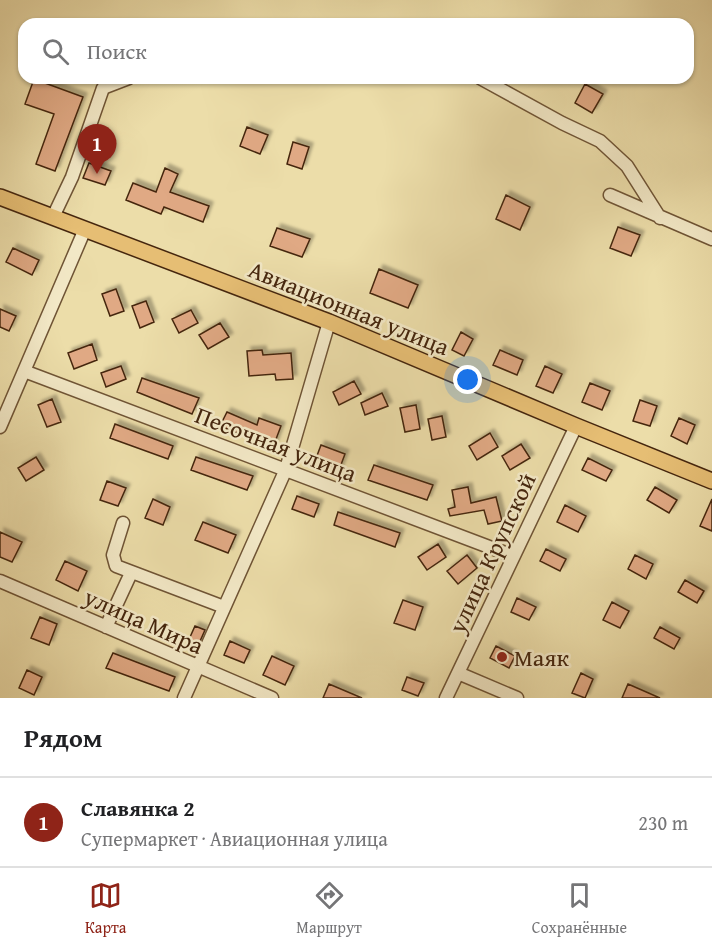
<!DOCTYPE html>
<html lang="ru">
<head>
<meta charset="utf-8">
<style>
  body { margin:0; font-family:"Gentium Book Plus",serif; background:#f2f2f2; color:#202124 }
  .you { position:absolute; left:468px; top:380px; width:21px; height:21px; margin:-15px; border:4px solid #fff; border-radius:50%; background:#1a73e8; box-shadow:0 0 0 9px #1a73e833 }
  .badge { display:grid; place-items:center; width:39px; height:39px; border-radius:50%; background:#8f2418; color:#fff; font-size:20px; font-weight:700 }
  .pin { position:absolute; translate:-50% -50px; filter:drop-shadow(0 2px 3px #0008) }
  .pin::after { content:''; position:absolute; top:32px; width:21px; height:18px; background:inherit; clip-path:polygon(0 0,100% 0,50% 100%) }
  .list { margin:0; padding:0; list-style:none }
  h2 { display:flex; justify-content:space-between; align-items:center; height:78px; margin:0; padding:0 24px; font-size:26px }
  h2 small { font-size:20px; font-weight:400; color:#757577 }
  .list li { display:grid; grid-template-columns:39px 1fr auto; gap:18px; align-items:center; box-sizing:border-box; height:90px; padding:0 24px; border-top:2px solid #e0e0e0 }
  .list b { display:block; font-size:22px; white-space:nowrap }
  .list p { margin:0; font-size:20px; white-space:nowrap; color:#757577 }
  .list em { font-size:20px; font-style:normal; color:#757577 }
  .icon { flex:none; width:33px; height:33px; fill:none; stroke:currentColor; stroke-width:2; stroke-linecap:round; stroke-linejoin:round }
  .map { position:relative; flex:none; width:712px; height:698px; overflow:hidden }
  .search { position:absolute; background:#fff; box-shadow:0 2px 4px #0004; left:18px; right:18px; top:18px; height:66px; display:flex; align-items:center; gap:15px; box-sizing:border-box; padding:0 21px; border-radius:18px; color:#757577; font-size:22px }
  .sheet { height:168px; background:#fff }
  nav { display:flex; justify-content:space-around; align-items:center; box-sizing:border-box; height:84px; border-top:2px solid #e0e0e0; background:#fff; font-size:16px; color:#757577 }
  nav a { display:grid; justify-items:center; gap:3px }
  nav .on { color:#8f2418 }
  .map>svg:first-child { display:block }
  .building { fill:#e0a984; stroke:#45260e; stroke-width:1.5; filter:url(#shadow) }
  .lines { fill:none; stroke-linecap:round; stroke-linejoin:round }
  .minor-casing { stroke:#6f5435; stroke-width:15 }
  .major-casing { stroke:#45260e; stroke-width:18 }
  .minor { stroke:#f3e9c7; stroke-width:12 }
  .major { stroke:#e6be74; stroke-width:15 }
  .poi-dot { fill:#8f2418; stroke:#f3e9c7; stroke-width:2 }
  .labels { text-anchor:middle; dominant-baseline:central; stroke-width:5; stroke-linejoin:round; paint-order:stroke }
  .street-label { font-size:24px; fill:#45260e; stroke:#f3e9c7 }
  .poi-label { font-size:24px; fill:#45260e; stroke:#f3e9c7; text-anchor:start }
</style>
</head>
<body>
<div class="map">
<svg width="712" height="698" viewBox="0 0 712 698">
  <defs>
    <filter id="shadow"><feDropShadow dx="4" dy="-4" stdDeviation="1.5" flood-color="#0004"/></filter>
  </defs>
  <rect width="100%" height="100%" fill="#ecdda9"/>
  <filter id="stains"><feTurbulence type="fractalNoise" baseFrequency=".00333" numOctaves="4"/><feColorMatrix values="0 0 0 0 .2 0 0 0 0 .09 0 0 0 0 .02 0 0 0 .5 -.17"/></filter>
  <radialGradient id="worn" r=".72"><stop offset=".6" stop-color="#630" stop-opacity="0"/><stop offset="1" stop-color="#630" stop-opacity=".3"/></radialGradient>
  <!-- building -->
  <path class="building" d="M34 79 83 97 55 171 36 164 54 114 25 104Z
    M585 84 603 94 592 113 575 103Z
    M247 127 268 135 260 154 240 146Z
    M293 142 309 147 302 169 287 164Z
    M89 163 111 171 105 185 83 178Z
    M165 168 178 174 170 192 209 206 203 222 164 207 161 214 126 200 133 183 156 192Z
    M506 195 530 207 520 230 496 219Z
    M618 227 640 235 631 256 610 248Z
    M277 228 310 239 302 257 270 246Z
    M13 248 39 260 32 275 6 262Z
    M379 269 418 285 408 308 370 293Z
    M116 289 124 311 110 316 102 294Z
    M146 301 154 322 140 328 132 306Z
    M0 309 16 316 9 331 0 327Z
    M191 310 198 323 179 333 172 319Z
    M220 323 229 337 208 349 199 335Z
    M461 332 473 339 464 356 452 350Z
    M92 344 97 360 74 369 68 353Z
    M262 350 263 355 291 353 293 379 276 380 275 374 249 376 247 351Z
    M500 350 523 360 517 375 493 365Z
    M121 366 126 379 106 387 101 373Z
    M545 366 562 374 553 393 536 386Z
    M142 378 199 398 192 414 137 392Z
    M354 381 361 394 339 405 333 392Z
    M590 383 610 391 602 410 582 402Z
    M382 393 388 406 365 415 361 403Z
    M52 399 61 422 47 427 38 405Z
    M640 400 657 406 650 426 633 421Z
    M416 405 420 429 405 432 400 408Z
    M227 412 257 425 259 418 281 426 273 447 220 426Z
    M442 416 446 437 432 440 428 419Z
    M679 418 695 425 687 444 671 436Z
    M115 424 173 446 168 459 110 438Z
    M490 433 498 447 477 460 469 446Z
    M521 444 530 458 510 470 502 456Z
    M321 445 345 454 339 470 315 461Z
    M36 457 44 470 26 481 18 468Z
    M196 457 253 476 247 490 191 470Z
    M588 458 612 470 606 481 582 470Z
    M374 465 433 485 427 500 368 480Z
    M107 481 126 488 118 506 100 500Z
    M468 487 471 503 496 497 502 521 488 524 484 510 450 516 448 509 455 507 452 490Z
    M655 487 677 500 669 513 647 500Z
    M297 496 319 504 314 517 292 509Z
    M153 499 170 507 163 525 145 518Z
    M712 499V531L700 526Z
    M565 505 586 516 578 532 557 522Z
    M338 512 400 533 395 547 334 525Z
    M203 522 236 535 228 553 195 540Z
    M0 532 22 542 12 562 0 557Z
    M438 544 446 557 427 570 418 557Z
    M546 549 566 559 560 571 540 561Z
    M467 555 477 568 458 584 447 571Z
    M635 555 653 564 646 579 628 569Z
    M65 561 87 571 78 591 56 580Z
    M685 580 704 591 697 603 678 592Z
    M517 598 536 607 529 620 511 612Z
    M403 600 423 607 415 630 394 623Z
    M612 602 629 611 620 628 603 620Z
    M40 617 57 624 49 645 31 638Z
    M195 626 205 630 196 650 186 646Z
    M660 627 680 638 674 649 654 638Z
    M230 641 250 650 244 663 224 655Z
    M496 646 515 656 509 668 490 658Z
    M113 653 175 677 169 691 106 668Z
    M272 656 294 666 285 685 263 675Z
    M27 670 42 677 34 695 19 688Z
    M581 673 593 679 585 698 572 693Z
    M407 677 424 683 418 696 402 690Z
    M329 684 362 698H323Z
    M628 684 660 698H622Z"/>
  <g class="lines">
    <!-- minor casing -->
    <g class="minor-casing">
      <path id="minor" d="M480 78 562 123 600 141 627 166 660 218
        M610 195 712 239
        M53 217 72 177 103 88 129 78
        M24 371 513 556
        M0 427 85 229
        M123 523 113 555 116 566 224 607
        M0 581 272 698
        M106 627 131 573
        M458 673 517 698
        M184 698 286 469 329 322
        M446 698 576 426"/>
    </g>
    <!-- major casing -->
    <g class="major-casing">
      <path id="major" d="M0 197 329 322 576 426 712 481"/>
    </g>
    <!-- minor -->
    <use href="#minor" class="minor"/>
    <!-- major -->
    <use href="#major" class="major"/>
  </g>
  <!-- markers -->
  <circle class="poi-dot" cx="502" cy="657" r="6"/>
  <g class="labels">
    <!-- street labels -->
    <g class="street-label">
      <text transform="translate(349 308) rotate(22)">Авиационная улица</text>
      <text transform="translate(276 444) rotate(21)">Песочная улица</text>
      <text transform="translate(492 553) rotate(-65)">улица Крупской</text>
      <text transform="translate(144 621) rotate(24)">улица Мира</text>
    </g>
    <!-- poi labels -->
    <g class="poi-label">
      <text x="514" y="657">Маяк</text>
    </g>
  </g>
  <rect width="100%" height="100%" filter="url(#stains)"/>
  <rect width="100%" height="100%" fill="url(#worn)"/>
</svg>
<div class="you"></div>
<div class="pin badge" style="left:97px;top:174px">1</div>
<div class="search"><svg class="icon" aria-label="search" viewBox="0 0 24 24"><circle cx="10" cy="10" r="6"/><path d="M15 15l6 6"/></svg>Поиск</div>
</div>
<section class="sheet">
<h2>Рядом<small></small></h2>
<ul class="list">
<li><span class="badge">1</span><div><b>Славянка 2</b><p>Супермаркет · Авиационная улица</p></div><em>230 m</em></li>
</ul>
</section>
<nav>
<a class="on"><svg class="icon" aria-label="map" viewBox="0 0 24 24"><path d="M3 6l6-2 6 2 6-2v14l-6 2-6-2-6 2zM9 4v14M15 6v14"/></svg>Карта</a>
<a><svg class="icon" aria-label="directions" viewBox="0 0 24 24"><path d="M12 3l9 9-9 9-9-9zM9 14v-3h6M13 9l2 2-2 2"/></svg>Маршрут</a>
<a><svg class="icon" aria-label="saved" viewBox="0 0 24 24"><path d="M7 4h10v16l-5-4-5 4z"/></svg>Сохранённые</a>
</nav>
</body>
</html>
